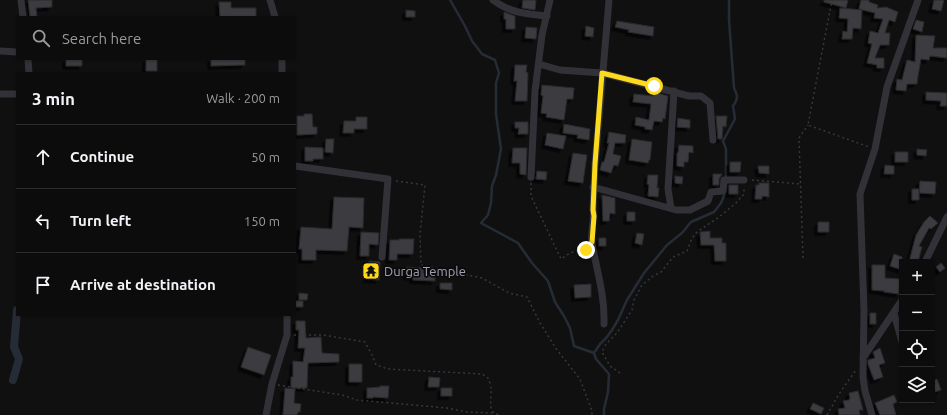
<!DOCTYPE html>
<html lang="en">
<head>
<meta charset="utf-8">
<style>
  body { margin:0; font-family:Ubuntu,sans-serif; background:#151516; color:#f1f3f6 }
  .controls { position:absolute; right:12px; bottom:12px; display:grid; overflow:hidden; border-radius:0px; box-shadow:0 1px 3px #0004 }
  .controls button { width:36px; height:36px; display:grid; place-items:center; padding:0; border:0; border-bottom:1px solid #2c2c2e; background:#0c0c0d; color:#f1f3f6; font:20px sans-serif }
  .stop { position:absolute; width:12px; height:12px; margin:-9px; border:3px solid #fdda1c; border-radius:50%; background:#fff }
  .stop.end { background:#fdda1c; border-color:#fff; box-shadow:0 1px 4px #0008 }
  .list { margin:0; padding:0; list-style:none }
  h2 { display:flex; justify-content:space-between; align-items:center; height:52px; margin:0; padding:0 16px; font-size:17px }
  h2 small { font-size:13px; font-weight:400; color:#9a9b9d }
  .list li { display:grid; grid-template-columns:26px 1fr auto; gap:12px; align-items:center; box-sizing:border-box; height:64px; padding:0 16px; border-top:1px solid #2c2c2e }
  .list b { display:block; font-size:15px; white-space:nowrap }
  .list em { font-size:13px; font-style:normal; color:#9a9b9d }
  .icon { flex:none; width:22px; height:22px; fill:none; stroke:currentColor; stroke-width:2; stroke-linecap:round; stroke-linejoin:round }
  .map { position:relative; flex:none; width:947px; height:415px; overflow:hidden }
  .search { position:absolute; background:#0c0c0d; box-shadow:0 1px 3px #0004; left:16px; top:16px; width:280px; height:44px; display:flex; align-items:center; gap:10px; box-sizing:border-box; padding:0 14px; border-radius:0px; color:#9a9b9d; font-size:15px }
  .panel { position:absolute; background:#0c0c0d; box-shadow:0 1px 3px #0004; left:16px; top:72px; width:280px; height:244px; border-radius:0px }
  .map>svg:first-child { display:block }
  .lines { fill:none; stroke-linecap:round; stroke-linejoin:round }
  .stream { stroke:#262c35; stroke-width:2.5 }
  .canal { stroke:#262c35; stroke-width:8 }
  .building { fill:#3a3a3f; stroke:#2a2a2d; filter:url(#shadow) }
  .path { stroke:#37373e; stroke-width:1.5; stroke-dasharray:2 3; stroke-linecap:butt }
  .street { stroke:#313137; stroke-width:7 }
  .route { stroke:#fdda1c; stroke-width:5 }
  .labels { text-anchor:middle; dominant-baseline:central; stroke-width:3.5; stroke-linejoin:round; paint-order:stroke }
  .poi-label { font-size:13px; fill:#a0a2b3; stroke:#0b0b0c; text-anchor:start }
</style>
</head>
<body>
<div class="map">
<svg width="947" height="415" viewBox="0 0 947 415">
  <defs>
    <filter id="shadow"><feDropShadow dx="-3.5" dy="3.5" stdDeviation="0" flood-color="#0009"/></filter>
  </defs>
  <rect width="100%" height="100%" fill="#101011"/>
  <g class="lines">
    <!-- stream -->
    <path class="stream" d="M450 0 465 26 472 41 482 54 495 60 499 73 496 83V114L501 149 496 175 492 186 491 203 488 215 481 223 518 243 532 263 548 281 555 302 564 316 570 328 574 346 594 353 596 359 609 374 608 392 604 409V415
      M25 6 27 17
      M726 180V149L723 141 735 119 733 106C738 99 738 96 734 88L729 20V0
      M594 353 600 344 607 337 612 330 618 320 627 300 644 273 667 245 682 233 691 222 714 212 721 203 726 191"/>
    <!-- canal -->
    <path class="canal" d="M13 380 19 359 14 347 17 310"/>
  </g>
  <!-- building -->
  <path class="building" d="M28 0H52V7L36 8 37 17H30Z
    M523 0H536L535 10 522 8Z
    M824 0H848L846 8 824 2Z
    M861 0H869V2L878 5 877 8 886 7 898 12 895 22 889 20 885 33H890L889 45H880L875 58H884V68H877V65L867 63 872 44 868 43 870 31 878 33 883 19 874 18 875 13 859 9Z
    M934 0H944L941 11 932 9Z
    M219 2H231V8H256V17H220Z
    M840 8 862 10 861 29 853 28 852 39H842L843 31 847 32 848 19 839 18Z
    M406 10 415 11V17H406Z
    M504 12 515 16V29H506V19H504Z
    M916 20 924 22 922 32 913 29Z
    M617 21 654 27 653 36 628 32 629 30 615 27Z
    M586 26 594 28 593 37 585 36Z
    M526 27 537 28 536 39 525 38Z
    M916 35 935 36 933 48H947V58L930 56 929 60 921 59 918 76 917 84H907L906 91 896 90 897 79 902 80 907 60 915 62Z
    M66 59H82V66H66Z
    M146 59H157V71H146Z
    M211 59H245V65L211 66Z
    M515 65H527L526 72 528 73 527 101H515L517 81H514Z
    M542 85 574 88 573 99H567L564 120 546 117 547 114 541 113 543 96 541 95Z
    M654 92 668 96 665 119 663 118 662 122 654 121 652 130 645 129V127L635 125 636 117 649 120 651 104 633 102 634 94 653 96Z
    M926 92 947 93V106H940L941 101 926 100Z
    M304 114H312L313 127H317V134L297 135V116H304Z
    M716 116H727L726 127 723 126 722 139H718Z
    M356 117H367V129H354V133H343L344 121H356Z
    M678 118 690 120V128L677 127Z
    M515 122H528V134H518L519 128H515Z
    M564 124 590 129 589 140 577 138 578 135 563 133Z
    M609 132 626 135 625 143H615L613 154 621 156 618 166 614 165 611 173 600 170 602 162H604L609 143H607Z
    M547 133 566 136 563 149 545 145Z
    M326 139H334L333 153 325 152Z
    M632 139 652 142 650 160H649L648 163 629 160Z
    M679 145 693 146V153L689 152 688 162H684V167L677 166V153H678Z
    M305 147 323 148V159H313V161H305Z
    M513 148H527L526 175 520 174V163H512Z
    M917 149 927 150 926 156 917 155Z
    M895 152H908V162H895Z
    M573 153 587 155 583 183 568 181Z
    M730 162H741L740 172H730Z
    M885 165 894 166V174H884Z
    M758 166H769V174L759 173Z
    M537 171 547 172 546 180 536 179Z
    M713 174H722L719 179V185H713Z
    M648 175H658L657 188H659L658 197 648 196 649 185 647 184Z
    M675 176 683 177 682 184 675 183Z
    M920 181 936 182 935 194 919 193Z
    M759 183H769V197L762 196V199H755L756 185H759Z
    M729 185H738V194H729Z
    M912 189H919V200H912Z
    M602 195 615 198V214L610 213 609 221H603Z
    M334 197 364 198 363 228 349 227 347 251 316 250V260H302V249H299L301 227 332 229Z
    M627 212H635V221H627Z
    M930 216 938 223 931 229 929 228 919 246 922 247 918 262H909L916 235 924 222Z
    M818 222H829V232H818Z
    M710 231V238H722V243H726V261H715L714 245H701L700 232Z
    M361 232 379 233 378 245 369 244V256H360Z
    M637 233 644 234 642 245 635 243Z
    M599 238H606V246H599Z
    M399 239H414L413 254H397V260H389L390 240H399Z
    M894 254 902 257V270L890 266Z
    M369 261 380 262 379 280 367 279Z
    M941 263 945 268 940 272 936 267Z
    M872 265H885V278L900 279 899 294 884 292V291L872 290Z
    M407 267 424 268 423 273H435V281L413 280V277L406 276Z
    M440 283H452V290L440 289Z
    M591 284V297L575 298 574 285Z
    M299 293 308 294 307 300H299Z
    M296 301H303V307H295Z
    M870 313H876V324H870Z
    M296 321H305L306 338 321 337 322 353 339 354V362L308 363 307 388H291V377H293V361L303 362 305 348H298L299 330H296Z
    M248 347 271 355 264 375 241 367Z
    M880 348 885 363 879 365 883 377 874 380 868 364V360L875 358 873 352Z
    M349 364H362V382H349Z
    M429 377 440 378 439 387H428Z
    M937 379 941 390 932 393V381Z
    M380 386H389L388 398 373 397V398H367V388L380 387Z
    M285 388 295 389 294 403 301 404 300 412H298L297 415H283Z
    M441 388H452V396H441Z
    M858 391 863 410H859L860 415H839L838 409 845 408 843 401 849 400 850 398 849 393Z
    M894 395 897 402 893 404 896 415H880L875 403Z
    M813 403 824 408 821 414 810 409Z"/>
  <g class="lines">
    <!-- path -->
    <path class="path" d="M835 0 831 5 808 125 869 147
      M752 180 801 184
      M396 181 425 185 420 235 421 265 482 278 509 293 527 297 540 323 557 350 580 379 592 411V415
      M531 183V196L561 259 570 253 580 250H586
      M803 258 799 138 808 125
      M294 335H323L365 342 372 355 376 365 388 369 482 374 488 378C489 381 491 385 491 388 492 398 486 413 500 415
      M620 373 610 366 602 352 606 344 617 333 632 310 634 300 642 285 653 276 661 272 673 257 687 251 692 238 697 232 719 217 736 203 744 194V188
      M278 385 342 395 357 400 447 408 467 412 495 413
      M827 415 839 394 856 370"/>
    <!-- street -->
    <path class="street" d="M21 0 23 17
      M270 0 275 17
      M493 0C510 13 527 14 547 16
      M0 51 17 52
      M28 59 29 73
      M282 59V73
      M539 64 560 70 602 73 689 96H701L710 103 713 140
      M0 94H17
      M295 166 388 179 382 257
      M531 177 535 91 542 35 550 0
      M593 187 676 210H690L708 201 711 192 723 191 724 180H744
      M671 208 668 189 674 91
      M925 262 947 217
      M894 313 902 342
      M604 324C605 296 597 271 592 244 590 232 595 221 593 209L595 165 609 0
      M863 358 902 300
      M266 415 272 384 287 335V315
      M872 415 865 391 863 377 864 311 860 194 875 149 887 87 918 0"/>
  </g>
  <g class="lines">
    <!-- route -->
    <path class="route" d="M586 250 592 242 594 216 593 210 595 164 602 73 654 86"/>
  </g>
  <!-- icons -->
  <defs>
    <g id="temple-square" transform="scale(0.9)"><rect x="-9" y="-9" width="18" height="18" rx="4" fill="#fdda1c" stroke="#0b0b0c"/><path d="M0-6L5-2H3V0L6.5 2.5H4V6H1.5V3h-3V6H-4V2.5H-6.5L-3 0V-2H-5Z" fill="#111"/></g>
  </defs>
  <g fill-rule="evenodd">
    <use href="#temple-square" x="371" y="271"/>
  </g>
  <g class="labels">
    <!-- poi labels -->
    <g class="poi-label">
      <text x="384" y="271">Durga Temple</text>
    </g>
  </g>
</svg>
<div class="controls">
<button>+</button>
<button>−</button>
<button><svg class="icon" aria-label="locate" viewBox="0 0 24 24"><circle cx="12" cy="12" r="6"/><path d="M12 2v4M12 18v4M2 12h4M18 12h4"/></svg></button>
<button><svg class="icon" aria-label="layers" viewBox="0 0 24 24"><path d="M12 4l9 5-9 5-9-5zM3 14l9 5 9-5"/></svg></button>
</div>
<div class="stop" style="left:654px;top:86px"></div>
<div class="stop end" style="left:586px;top:250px"></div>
<div class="search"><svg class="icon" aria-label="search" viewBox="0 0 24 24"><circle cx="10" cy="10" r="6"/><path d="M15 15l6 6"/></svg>Search here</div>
<section class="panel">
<h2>3 min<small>Walk · 200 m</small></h2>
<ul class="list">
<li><svg class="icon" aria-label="ahead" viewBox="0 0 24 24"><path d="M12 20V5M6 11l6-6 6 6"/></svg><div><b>Continue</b></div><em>50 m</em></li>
<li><svg class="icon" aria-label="left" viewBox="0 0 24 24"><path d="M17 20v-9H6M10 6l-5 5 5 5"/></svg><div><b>Turn left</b></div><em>150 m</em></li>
<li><svg class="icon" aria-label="arrive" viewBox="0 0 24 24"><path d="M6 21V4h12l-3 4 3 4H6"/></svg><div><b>Arrive at destination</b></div></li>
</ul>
</section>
</div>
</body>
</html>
